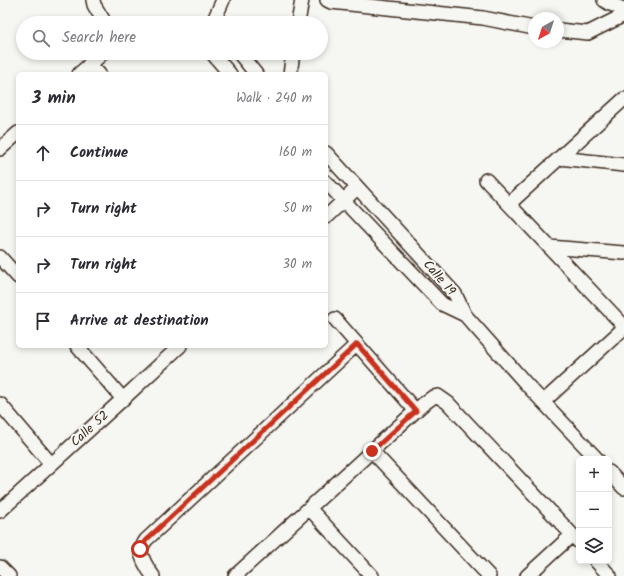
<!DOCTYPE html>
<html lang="en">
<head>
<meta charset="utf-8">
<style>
  body { margin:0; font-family:Kalam,sans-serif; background:#f7f7f7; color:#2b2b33 }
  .controls { position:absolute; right:12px; bottom:12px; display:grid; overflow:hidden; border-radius:6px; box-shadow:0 2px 6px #0003 }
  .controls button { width:36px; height:36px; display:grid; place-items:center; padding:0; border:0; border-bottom:1px solid #e1e1e2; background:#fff; color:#2b2b33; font:20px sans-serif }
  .compass { position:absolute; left:528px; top:12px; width:36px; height:36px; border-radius:50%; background:#fff; box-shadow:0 2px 6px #0003; rotate:219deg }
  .stop { position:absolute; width:12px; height:12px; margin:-9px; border:3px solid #c8321e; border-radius:50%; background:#fff }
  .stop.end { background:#c8321e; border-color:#fff; box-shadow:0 1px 4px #0008 }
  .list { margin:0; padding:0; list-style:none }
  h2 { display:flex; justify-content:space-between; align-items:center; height:52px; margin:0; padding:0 16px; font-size:17px }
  h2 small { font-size:13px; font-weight:400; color:#7c7c81 }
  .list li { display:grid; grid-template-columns:26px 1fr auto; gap:12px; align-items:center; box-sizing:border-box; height:56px; padding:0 16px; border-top:1px solid #e1e1e2 }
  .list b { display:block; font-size:15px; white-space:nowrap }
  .list em { font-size:13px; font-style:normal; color:#7c7c81 }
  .icon { flex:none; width:22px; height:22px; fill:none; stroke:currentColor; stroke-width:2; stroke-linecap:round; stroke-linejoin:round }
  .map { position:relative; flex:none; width:624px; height:576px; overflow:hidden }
  .search { position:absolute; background:#fff; box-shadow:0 2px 6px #0003; left:16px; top:16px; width:312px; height:44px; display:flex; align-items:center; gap:10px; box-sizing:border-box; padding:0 14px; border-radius:22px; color:#7c7c81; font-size:15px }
  .panel { position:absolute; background:#fff; box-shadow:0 2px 6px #0003; left:16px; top:72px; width:312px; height:276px; border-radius:6px }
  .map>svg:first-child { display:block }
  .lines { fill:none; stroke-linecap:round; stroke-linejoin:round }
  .street-casing { stroke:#3b2a1e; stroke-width:16 }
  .street { stroke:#f6f6f2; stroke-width:13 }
  .route { stroke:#c8321e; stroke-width:5 }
  .labels { text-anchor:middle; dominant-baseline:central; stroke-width:4; stroke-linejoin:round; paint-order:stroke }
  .street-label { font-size:13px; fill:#3b2a1e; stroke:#f6f6f2 }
</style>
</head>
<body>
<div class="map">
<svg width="624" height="576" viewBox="0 0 624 576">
  <rect width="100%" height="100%" fill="#f6f6f2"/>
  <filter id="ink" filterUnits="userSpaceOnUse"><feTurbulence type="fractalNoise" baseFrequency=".025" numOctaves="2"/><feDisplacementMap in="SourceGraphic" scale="8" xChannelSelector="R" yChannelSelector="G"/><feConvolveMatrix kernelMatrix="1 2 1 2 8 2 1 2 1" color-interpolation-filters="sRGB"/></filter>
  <g filter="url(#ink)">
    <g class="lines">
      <!-- street casing -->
      <g class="street-casing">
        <path id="street" d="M93 0 94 5 105 23
          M327 0 331 2 483 18 534 28
          M604 0 610 4 624 9
          M211 23 214 20 223 0
          M298 23 302 0
          M558 30 588 33 624 15
          M212 53 230 74
          M239 53 256 74
          M89 64 99 74
          M79 74 103 53
          M290 74 293 53
          M0 149 18 133
          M326 153 455 294 465 315 528 386 597 459
          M559 158 624 165
          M486 180 624 326
          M326 182 442 304 465 315
          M509 204 624 99
          M326 217 357 188
          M549 247 624 253
          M0 257 18 277
          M335 319 416 411
          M77 346 123 399
          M543 402 624 328
          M0 404 51 464
          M372 451 489 576
          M609 472 624 488
          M309 508 372 576
          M0 511 123 399 180 346
          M596 561 610 576
          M0 567 9 576
          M153 576C146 567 142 560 140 549L146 540 357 344
          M235 576 422 405 433 397 438 396 448 403 579 542
          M527 576 572 535"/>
      </g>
      <!-- street -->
      <use href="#street" class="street"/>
    </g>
  </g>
  <g class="lines" filter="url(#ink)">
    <!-- route -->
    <path class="route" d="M140 549 146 540 357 344 416 411 372 451"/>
  </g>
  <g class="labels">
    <!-- street labels -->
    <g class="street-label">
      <text transform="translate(439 278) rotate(49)">Calle 19</text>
      <text transform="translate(90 429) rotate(-42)">Calle 52</text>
    </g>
  </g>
</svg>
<div class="controls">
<button>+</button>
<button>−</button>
<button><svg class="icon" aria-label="layers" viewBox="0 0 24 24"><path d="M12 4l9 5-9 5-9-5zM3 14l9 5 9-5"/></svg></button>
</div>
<svg class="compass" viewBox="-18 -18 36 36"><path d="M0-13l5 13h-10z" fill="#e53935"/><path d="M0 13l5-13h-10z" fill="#7c7c81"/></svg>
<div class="stop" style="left:140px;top:549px"></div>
<div class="stop end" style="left:372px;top:451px"></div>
<div class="search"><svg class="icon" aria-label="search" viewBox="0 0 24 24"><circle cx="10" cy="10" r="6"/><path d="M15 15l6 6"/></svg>Search here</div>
<section class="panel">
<h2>3 min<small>Walk · 240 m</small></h2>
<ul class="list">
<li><svg class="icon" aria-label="ahead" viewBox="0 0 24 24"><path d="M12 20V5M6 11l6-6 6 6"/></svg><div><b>Continue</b></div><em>160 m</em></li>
<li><svg class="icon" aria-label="right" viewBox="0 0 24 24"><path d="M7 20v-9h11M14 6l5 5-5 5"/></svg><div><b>Turn right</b></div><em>50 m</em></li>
<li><svg class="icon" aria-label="right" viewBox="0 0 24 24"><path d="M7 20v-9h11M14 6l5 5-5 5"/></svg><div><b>Turn right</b></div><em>30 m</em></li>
<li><svg class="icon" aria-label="arrive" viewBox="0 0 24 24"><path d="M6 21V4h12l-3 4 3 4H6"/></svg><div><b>Arrive at destination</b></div></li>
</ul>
</section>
</div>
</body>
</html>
